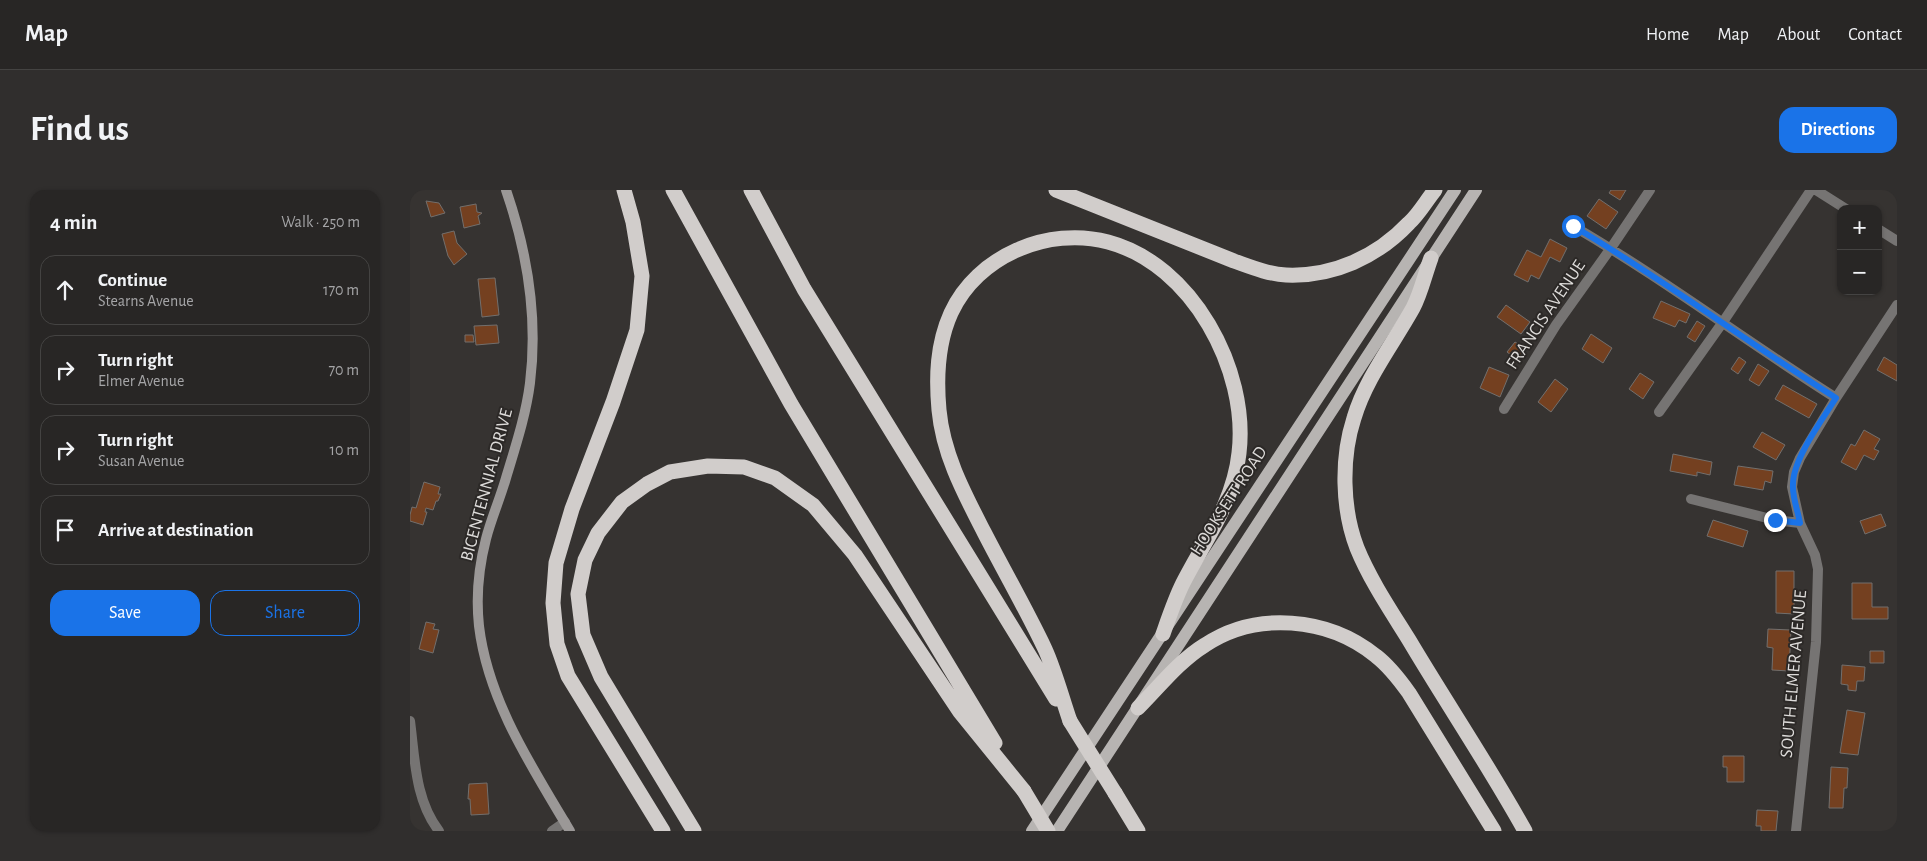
<!DOCTYPE html>
<html lang="en">
<head>
<meta charset="utf-8">
<style>
  body { margin:0; font-family:"Alegreya Sans",sans-serif; background:#302e2d; color:#f1f3f6 }
  .controls { position:absolute; right:15px; top:15px; display:grid; overflow:hidden; border-radius:10px; box-shadow:0 1px 4px #0004 }
  .controls button { width:45px; height:45px; display:grid; place-items:center; padding:0; border:0; border-bottom:1px solid #444342; background:#282625; color:#f1f3f6; font:25px sans-serif }
  .stop { position:absolute; width:15px; height:15px; margin:-11px; border:4px solid #1a73e8; border-radius:50%; background:#fff }
  .stop.end { background:#1a73e8; border-color:#fff; box-shadow:0 1px 5px #0008 }
  .list { margin:0; padding:0; list-style:none }
  h2 { display:flex; justify-content:space-between; align-items:center; height:65px; margin:0; padding:0 20px; font-size:21px }
  h2 small { font-size:16px; font-weight:400; color:#a5a5a7 }
  .list li { display:grid; grid-template-columns:32px 1fr auto; gap:15px; align-items:center; box-sizing:border-box; height:70px; margin:0 10px 10px; padding:0 10px; border:1px solid #444342; border-radius:15px }
  .list b { display:block; font-size:19px; white-space:nowrap }
  .list p { margin:0; font-size:16px; white-space:nowrap; color:#a5a5a7 }
  .list em { font-size:16px; font-style:normal; color:#a5a5a7 }
  .actions { display:flex; gap:10px; padding:15px 20px }
  .actions a { flex:1; padding:11px 0; border:1px solid #1a73e8; border-radius:15px; text-align:center; font-size:18px; color:#1a73e8 }
  .actions .main { background:#1a73e8; color:#fff }
  .icon { flex:none; width:28px; height:28px; fill:none; stroke:currentColor; stroke-width:2; stroke-linecap:round; stroke-linejoin:round }
  .map { position:relative; flex:none; width:1487px; height:641px; overflow:hidden; border-radius:15px }
  header { display:flex; align-items:center; gap:30px; box-sizing:border-box; height:70px; padding:0 25px; background:#282625; border-bottom:1px solid #444342 }
  header strong { font-size:24px }
  nav { display:flex; gap:28px; margin-inline-start:auto; font-size:18px }
  .intro { display:flex; align-items:center; justify-content:space-between; box-sizing:border-box; height:120px; padding:0 30px }
  h1 { margin:0; font-size:35px }
  .button { padding:12px 22px; border-radius:15px; background:#1a73e8; color:#fff; font-size:18px; font-weight:700 }
  main { display:flex; gap:30px; padding:0 30px }
  aside { flex:1; background:#282625; border-radius:15px; box-shadow:0 1px 4px #0004 }
  .map>svg:first-child { display:block }
  .building { fill:#744020; stroke:#726f6d }
  .lines { fill:none; stroke-linecap:round; stroke-linejoin:round }
  .street { stroke:#767473; stroke-width:10 }
  .secondary { stroke:#9b9897; stroke-width:10 }
  .primary { stroke:#b7b4b2; stroke-width:12 }
  .highway { stroke:#d1cdcb; stroke-width:15 }
  .highway-bridge { stroke:#d1cdcb; stroke-width:15 }
  .route { stroke:#1a73e8; stroke-width:6 }
  .labels { text-anchor:middle; dominant-baseline:central; stroke-width:4; stroke-linejoin:round; paint-order:stroke }
  .street-label { font-size:18px; fill:#dddbd9; stroke:#2c2927 }
</style>
</head>
<body>
<header>
<strong>Map</strong>
<nav><a>Home</a><a>Map</a><a>About</a><a>Contact</a></nav>
</header>
<div class="intro"><h1>Find us</h1><a class="button">Directions</a></div>
<main>
<aside>
<h2>4 min<small>Walk · 250 m</small></h2>
<ul class="list">
<li><svg class="icon" aria-label="ahead" viewBox="0 0 24 24"><path d="M12 20V5M6 11l6-6 6 6"/></svg><div><b>Continue</b><p>Stearns Avenue</p></div><em>170 m</em></li>
<li><svg class="icon" aria-label="right" viewBox="0 0 24 24"><path d="M7 20v-9h11M14 6l5 5-5 5"/></svg><div><b>Turn right</b><p>Elmer Avenue</p></div><em>70 m</em></li>
<li><svg class="icon" aria-label="right" viewBox="0 0 24 24"><path d="M7 20v-9h11M14 6l5 5-5 5"/></svg><div><b>Turn right</b><p>Susan Avenue</p></div><em>10 m</em></li>
<li><svg class="icon" aria-label="arrive" viewBox="0 0 24 24"><path d="M6 21V4h12l-3 4 3 4H6"/></svg><div><b>Arrive at destination</b></div></li>
</ul>
<div class="actions"><a class="main">Save</a><a>Share</a></div>
</aside>
<div class="map">
<svg width="1487" height="641" viewBox="0 0 1487 641">
  <rect width="100%" height="100%" fill="#363331"/>
  <!-- building -->
  <path class="building" d="M1201 0H1216L1210 10 1199 3Z
    M1189 9 1208 22 1196 39 1177 26Z
    M16 11 29 13 35 23 21 27Z
    M66 14 67 22 72 23 68 26 70 34 54 38 50 17Z
    M44 41 47 53 57 64 44 75 38 66 32 44Z
    M1140 49 1157 58 1150 72 1140 67 1129 89 1121 85 1118 92 1104 85 1117 60 1131 67Z
    M85 88 89 125 72 127 68 89Z
    M1251 111 1280 124 1276 133 1269 130 1265 137 1243 128Z
    M1096 115 1120 132 1111 144 1087 127Z
    M1287 131 1295 136 1285 152 1277 147Z
    M87 135 89 153 66 155 64 136Z
    M1181 144 1202 158 1193 173 1172 159Z
    M55 145H63L64 152H55Z
    M1105 152 1116 159 1108 170 1097 162Z
    M1329 167 1336 172 1328 184 1321 179Z
    M1474 167 1487 175V191L1467 180Z
    M1348 174 1359 181 1349 196 1339 190Z
    M1079 177 1099 185 1090 207 1070 198Z
    M1230 183 1244 192 1233 209 1219 199Z
    M1145 189 1158 199 1141 222 1128 212Z
    M1373 195 1407 214 1399 228 1365 209Z
    M1454 240 1470 249 1464 259 1469 261 1464 270 1454 265 1446 280 1431 272 1441 254 1445 256Z
    M1352 242 1375 255 1366 270 1343 257Z
    M1263 264 1302 272 1300 285 1287 282V286L1260 281Z
    M1328 276 1363 281 1361 293 1355 291 1353 300 1324 295Z
    M14 292 30 297 28 304H31L28 311H26L23 320 16 318 15 322H17L13 335 0 331V325L2 317 6 318Z
    M1471 324 1476 336 1455 344 1450 331Z
    M1303 330 1338 341 1333 357 1297 346Z
    M1366 381H1384V424L1366 423Z
    M1442 393H1462V417H1478V429H1442Z
    M16 432 25 434 23 439 29 440 23 463 9 459Z
    M1358 439 1381 440 1379 481 1362 480 1363 458 1357 457Z
    M1460 461H1474V473H1460Z
    M1432 475 1455 477 1454 491H1447L1446 501 1438 500V495L1431 494Z
    M1437 520 1455 523 1448 565 1430 563Z
    M1313 566H1334V592H1317V577H1313Z
    M1421 577 1438 578 1437 598H1434L1433 618H1419Z
    M77 593 79 624 61 625 60 609H58L59 594Z
    M1347 620 1368 621 1366 641H1351V636H1346Z"/>
  <g class="lines">
    <!-- street -->
    <path class="street" d="M1406 0 1436 19
      M1163 36C1254 89 1337 152 1426 208
      M1468 39 1487 51
      M1094 219 1146 135 1201 58 1240 0
      M1249 222 1313 132 1401 0
      M1281 309 1365 330 1390 333
      M0 531C5 569 5 610 29 641
      M142 641 155 632
      M1386 641 1406 452 1408 379 1405 365 1390 333 1382 297 1384 282 1390 268 1426 208 1487 115"/>
    <!-- secondary -->
    <path class="secondary" d="M96 0C117 61 128 128 120 193 116 225 105 258 96 288 90 309 81 329 76 349 69 376 66 408 69 436 78 511 122 577 160 641"/>
    <!-- primary -->
    <path class="primary" d="M622 641 1045 0
      M647 641 1066 0"/>
    <!-- highway -->
    <path class="highway" d="M214 0 223 32 232 86 227 140 203 212 162 319 146 373 143 413 147 454 158 486 253 641
      M263 0 381 214 585 553
      M341 0 394 99 646 509
      M646 0 824 71C841 77 858 84 876 85 923 87 967 67 999 33 1009 24 1016 11 1025 0
      M1021 68C1015 84 1011 103 1003 118 983 154 956 188 944 228 931 268 932 319 947 358 960 390 981 421 999 450 1037 514 1079 576 1115 641
      M728 518C749 497 769 471 795 455 846 421 918 427 966 466 979 476 989 489 999 503L1084 641
      M660 531C652 508 645 481 635 459 616 419 594 381 574 342 554 303 533 264 529 220 526 187 527 154 541 123 567 66 638 36 698 52 782 74 839 180 829 263 824 312 795 350 773 393 765 409 759 427 753 444
      M705 603 728 641
      M284 641 191 487 173 445 168 404 175 370 188 343 212 312 237 294 260 282 298 276 334 277 365 288 403 315 445 365 550 522 614 601"/>
    <!-- highway-bridge -->
    <path class="highway-bridge" d="M660 531 705 603
      M614 601 638 641"/>
  </g>
  <g class="lines">
    <!-- route -->
    <path class="route" d="M1163 36C1253 89 1337 152 1426 208 1412 230 1383 269 1383 294 1382 307 1388 321 1390 333L1365 330"/>
  </g>
  <g class="labels">
    <!-- street labels -->
    <g class="street-label">
      <text transform="translate(1136 125) rotate(-56)">FRANCIS AVENUE</text>
      <text transform="translate(77 295) rotate(-75)">BICENTENNIAL DRIVE</text>
      <text transform="translate(819 311) rotate(-57)">HOOKSETT ROAD</text>
      <text transform="translate(1384 484) rotate(-85)">SOUTH ELMER AVENUE</text>
    </g>
  </g>
</svg>
<div class="controls">
<button>+</button>
<button>−</button>
</div>
<div class="stop" style="left:1163px;top:36px"></div>
<div class="stop end" style="left:1365px;top:330px"></div>
</div>
</main>
</body>
</html>
